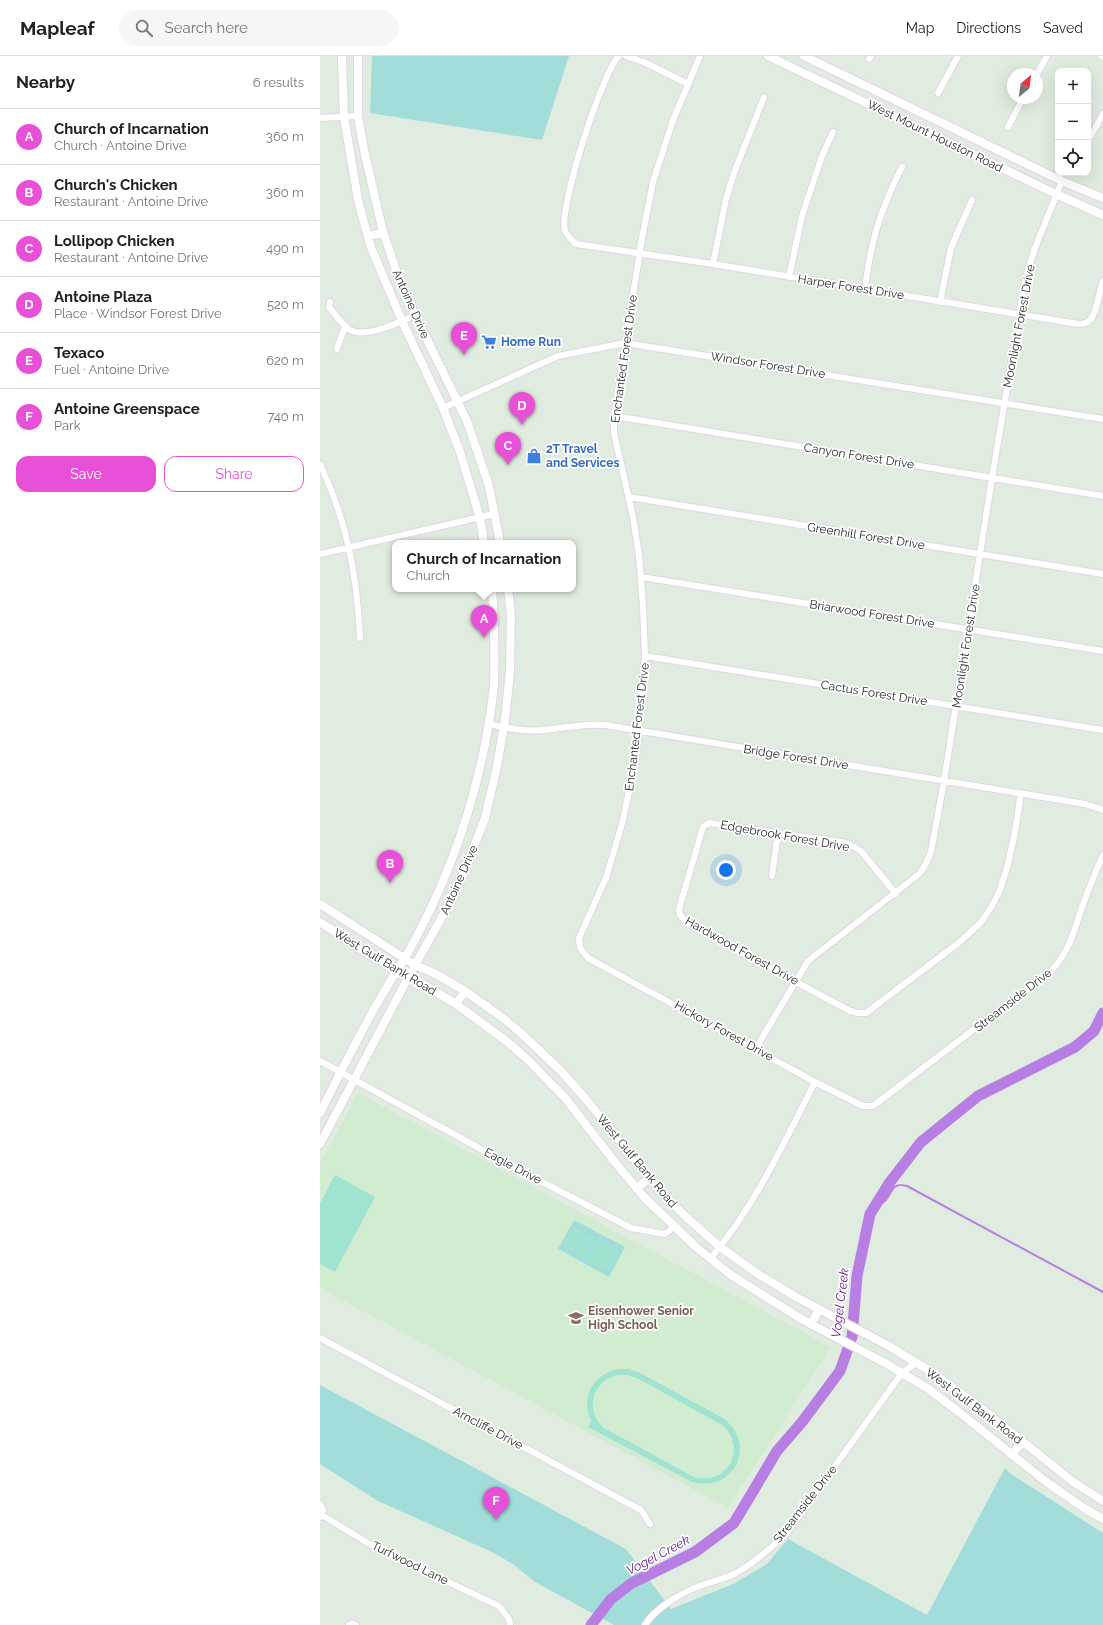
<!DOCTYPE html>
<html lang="en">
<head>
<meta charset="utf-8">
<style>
  body { margin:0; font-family:Raleway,sans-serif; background:#f6f6f6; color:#202124 }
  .controls { position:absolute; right:12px; top:12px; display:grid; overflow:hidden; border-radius:8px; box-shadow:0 4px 16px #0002 }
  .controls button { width:36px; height:36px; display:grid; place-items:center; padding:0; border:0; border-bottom:1px solid #e0e0e0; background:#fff; color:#202124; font:20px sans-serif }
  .compass { position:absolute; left:687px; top:12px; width:36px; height:36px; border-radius:50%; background:#fff; box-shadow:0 4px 16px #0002; rotate:29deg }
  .you { position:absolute; left:406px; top:814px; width:14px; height:14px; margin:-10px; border:3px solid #fff; border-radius:50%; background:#1a73e8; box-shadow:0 0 0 6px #1a73e833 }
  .badge { display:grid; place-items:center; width:26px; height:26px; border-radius:50%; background:#e851d7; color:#fff; font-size:13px; font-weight:700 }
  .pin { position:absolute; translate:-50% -33px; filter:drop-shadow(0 1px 2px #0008) }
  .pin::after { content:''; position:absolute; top:21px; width:14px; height:12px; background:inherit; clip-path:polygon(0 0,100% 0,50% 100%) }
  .popup { position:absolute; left:72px; top:484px; width:184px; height:52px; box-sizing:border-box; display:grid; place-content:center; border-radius:8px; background:#fff; filter:drop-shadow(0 1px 3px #0005); font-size:13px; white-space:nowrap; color:#757577 }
  .popup b { font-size:15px; color:#202124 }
  .popup::after { content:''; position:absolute; left:50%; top:100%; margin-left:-8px; border:8px solid transparent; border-top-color:#fff }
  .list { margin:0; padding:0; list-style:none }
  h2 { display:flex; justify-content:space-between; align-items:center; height:52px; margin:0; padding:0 16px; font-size:17px }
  h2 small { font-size:13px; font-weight:400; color:#757577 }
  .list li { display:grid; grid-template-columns:26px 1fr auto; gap:12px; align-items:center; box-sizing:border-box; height:56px; padding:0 16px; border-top:1px solid #e0e0e0 }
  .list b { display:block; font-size:15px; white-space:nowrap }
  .list p { margin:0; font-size:13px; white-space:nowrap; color:#757577 }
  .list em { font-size:13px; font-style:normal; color:#757577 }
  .actions { display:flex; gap:8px; padding:12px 16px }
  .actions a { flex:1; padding:9px 0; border:1px solid #e851d7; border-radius:12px; text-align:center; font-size:14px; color:#e851d7 }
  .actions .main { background:#e851d7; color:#fff }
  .icon { flex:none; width:22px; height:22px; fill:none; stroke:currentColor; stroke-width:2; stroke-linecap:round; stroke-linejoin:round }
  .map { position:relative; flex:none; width:783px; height:1569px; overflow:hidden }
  header { display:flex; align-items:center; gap:24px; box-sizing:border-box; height:56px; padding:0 20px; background:#fff; border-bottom:1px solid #e0e0e0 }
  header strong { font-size:19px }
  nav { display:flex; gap:22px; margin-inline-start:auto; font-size:14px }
  .search { width:280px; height:36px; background:#f6f6f6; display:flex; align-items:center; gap:10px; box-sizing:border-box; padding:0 14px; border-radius:22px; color:#757577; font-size:15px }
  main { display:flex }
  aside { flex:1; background:#fff }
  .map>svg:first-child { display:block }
  .education { fill:#d2ecd1 }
  .green { fill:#a2ddda }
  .pitch { fill:#9fe3d0; fill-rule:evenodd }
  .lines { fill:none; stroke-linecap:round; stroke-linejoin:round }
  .stream { stroke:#b77ee3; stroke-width:2 }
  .river { stroke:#b77ee3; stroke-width:11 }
  .street-casing { stroke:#e3d5e1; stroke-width:8 }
  .secondary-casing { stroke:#e3d5e1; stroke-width:10 }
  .street { stroke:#fff; stroke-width:6 }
  .secondary { stroke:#fff; stroke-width:8 }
  .labels { text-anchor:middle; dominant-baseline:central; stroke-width:3.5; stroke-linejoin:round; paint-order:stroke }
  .street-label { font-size:12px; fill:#2c2c2c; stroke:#fff }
  .shop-label { font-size:12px; font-weight:bold; fill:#366cbe; stroke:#fff; text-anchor:start }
  .education-label { font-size:12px; font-weight:bold; fill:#785e54; stroke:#fff; text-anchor:start }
  .water-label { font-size:13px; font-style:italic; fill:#661b90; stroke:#fff }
</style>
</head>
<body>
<header>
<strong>Mapleaf</strong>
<div class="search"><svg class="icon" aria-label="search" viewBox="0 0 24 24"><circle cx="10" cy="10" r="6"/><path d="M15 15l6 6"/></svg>Search here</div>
<nav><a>Map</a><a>Directions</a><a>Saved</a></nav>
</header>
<main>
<aside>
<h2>Nearby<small>6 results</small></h2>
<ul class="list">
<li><span class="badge">A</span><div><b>Church of Incarnation</b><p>Church · Antoine Drive</p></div><em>360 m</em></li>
<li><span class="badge">B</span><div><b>Church's Chicken</b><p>Restaurant · Antoine Drive</p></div><em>360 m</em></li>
<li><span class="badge">C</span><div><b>Lollipop Chicken</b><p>Restaurant · Antoine Drive</p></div><em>490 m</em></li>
<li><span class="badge">D</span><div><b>Antoine Plaza</b><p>Place · Windsor Forest Drive</p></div><em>520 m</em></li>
<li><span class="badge">E</span><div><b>Texaco</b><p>Fuel · Antoine Drive</p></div><em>620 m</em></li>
<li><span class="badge">F</span><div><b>Antoine Greenspace</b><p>Park</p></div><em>740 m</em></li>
</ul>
<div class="actions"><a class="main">Save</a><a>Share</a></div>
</aside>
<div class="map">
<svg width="783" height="1569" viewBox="0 0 783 1569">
  <rect width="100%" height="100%" fill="#e1ece0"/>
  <!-- education -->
  <path class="education" d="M38 1037 511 1291 408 1452 0 1232V1108Z"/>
  <!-- green -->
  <path class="green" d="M52 0H249L222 84 50 57Z
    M254 1164 305 1191 289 1221 238 1193Z
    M0 1329 306 1493 351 1553 413 1528 447 1508 468 1483 607 1559 685 1412 691 1418 783 1477V1569H294L215 1526 193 1508 172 1496 58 1445 0 1408Z"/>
  <!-- pitch -->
  <path class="pitch" d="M15 1119 55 1141 15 1216 0 1208V1147Z
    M254 1171 263 1176 252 1195 243 1190Z
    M266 1177 275 1182 264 1202 255 1197Z
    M278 1184 288 1189 277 1209 267 1204Z
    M290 1190 299 1195 289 1215 279 1210Z
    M298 1313H309L320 1317 401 1361C439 1385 415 1438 372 1426L268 1371 271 1365C260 1342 273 1318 298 1313ZM299 1319H308L317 1322 402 1369C428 1392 408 1430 374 1421L284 1372C264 1354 272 1324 299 1319Z"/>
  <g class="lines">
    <!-- stream -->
    <path class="stream" d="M556 1149C558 1148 563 1147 565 1145 573 1136 571 1126 587 1130L783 1236"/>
    <!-- river -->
    <path class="river" d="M271 1569 291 1543 312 1527 375 1496 414 1467 457 1395 482 1366 520 1315 532 1281 537 1220 550 1158 570 1126 601 1086 658 1040 755 991 774 975 783 957"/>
    <!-- street casing -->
    <g class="street-casing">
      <path id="street" d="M299 0C283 14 238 153 245 174 246 179 252 184 256 188L393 208 758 268C762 268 767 268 770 264 777 257 779 235 783 225
        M306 0 326 7 368 28
        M380 0 353 64 333 126 322 182 294 360V377L313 461 319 500 323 550 325 600 316 703 302 768 286 822 259 882 260 892 268 902 495 1026 543 1050H553L732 914C749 896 755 873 762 851 769 833 775 816 783 799
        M781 0 783 1
        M549 3 551 0
        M717 18 727 0
        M618 37 638 0
        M0 62 38 60
        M688 71 703 42
        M768 85 783 58
        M393 208 406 143 414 117 444 41
        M469 221 482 160 502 100 513 76
        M545 233C547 218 549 202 553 187 559 160 570 135 582 111
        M10 246 9 251C15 258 22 269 30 274 46 283 80 266 95 259
        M620 246 631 192 652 144
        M17 293 25 270
        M123 352 238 300 305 287 783 363
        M294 360 783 440
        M0 408C27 466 37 518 40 582
        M309 441 783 518
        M0 498 174 458
        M321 521 783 595
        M325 600 783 674
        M169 668C187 672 205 676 224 674 245 672 264 667 285 669L765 748 783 754
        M452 820 458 777
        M576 838 541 795 527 787 389 767 383 771 359 853 360 859 367 867 530 955 538 957H546L641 885 661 866 672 850 680 834 688 808 695 776 701 737
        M436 992 488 905 599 818 606 808 611 796 624 725 672 422 705 224 715 192 742 125
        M0 1005 201 1115 311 1172 345 1178 354 1171
        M390 1203C435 1150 464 1087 495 1026
        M0 1282 321 1454 330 1468
        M0 1448 3 1454 0 1461
        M2 1459 56 1492 179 1550 189 1563 190 1569
        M29 1569 33 1568 36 1569
        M325 1569C336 1551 363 1536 382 1529 393 1525 404 1523 414 1518 433 1508 449 1493 465 1479L582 1317 596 1307"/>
    </g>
    <!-- secondary casing -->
    <g class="secondary-casing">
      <path id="secondary" d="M22 0 24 61 38 144 50 189 82 265 123 352 140 396 160 462 164 487
        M38 0V60L44 94 63 176 77 217 95 259 147 365 169 430 180 487
        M448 0 736 138 783 159
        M484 0 742 125 783 142
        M48 180 64 177
        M0 848 95 909 116 918 145 935 183 962 201 977 241 1015 265 1042 342 1137 364 1159 400 1191 438 1218 476 1241 569 1290 613 1317 661 1352 752 1425 783 1445
        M0 866 49 899 78 913 136 948 185 984 207 1003 246 1043 297 1109 325 1142 376 1191 411 1219 483 1264 565 1307 607 1332 639 1356 725 1425 764 1452 783 1463
        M136 948 145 935
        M0 1057C22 1014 43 970 68 929 75 917 84 905 90 893 126 828 152 756 166 683 169 665 173 645 174 627 175 595 174 564 172 533
        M0 1088 89 920 132 843 150 801 165 762 177 710 185 664 190 615 191 558 188 533
        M316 1132 329 1123
        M491 1268 499 1254
        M692 1399 702 1386"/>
    </g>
    <!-- street -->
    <use href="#street" class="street"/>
    <!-- secondary -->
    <use href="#secondary" class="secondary"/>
  </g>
  <!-- icons -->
  <defs>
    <g id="supermarket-bare" transform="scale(1.2)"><path d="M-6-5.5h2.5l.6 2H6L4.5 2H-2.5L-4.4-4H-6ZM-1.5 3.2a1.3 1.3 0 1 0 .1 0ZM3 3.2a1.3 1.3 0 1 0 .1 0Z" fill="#3f7fe0" stroke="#fff" stroke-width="2.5" paint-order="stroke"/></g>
    <g id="shop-bare" transform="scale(1.2)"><path d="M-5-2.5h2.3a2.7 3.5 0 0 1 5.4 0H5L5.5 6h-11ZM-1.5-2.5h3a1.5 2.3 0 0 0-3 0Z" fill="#3f7fe0" stroke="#fff" stroke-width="2.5" paint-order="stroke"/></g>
    <g id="school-bare" transform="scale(1.2)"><path d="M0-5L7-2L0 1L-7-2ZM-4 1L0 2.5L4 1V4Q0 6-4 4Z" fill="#8d6e63" stroke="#fff" stroke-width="2.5" paint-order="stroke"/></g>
  </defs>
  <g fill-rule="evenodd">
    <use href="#supermarket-bare" x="169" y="286"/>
    <use href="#shop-bare" x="214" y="400"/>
    <use href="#school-bare" x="256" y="1262"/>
  </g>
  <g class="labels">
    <!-- street labels -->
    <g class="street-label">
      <text transform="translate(615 80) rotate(26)">West Mount Houston Road</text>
      <text transform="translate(531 231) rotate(9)">Harper Forest Drive</text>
      <text transform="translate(91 248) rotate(66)">Antoine Drive</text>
      <text transform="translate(699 270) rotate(-79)">Moonlight Forest Drive</text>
      <text transform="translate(304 303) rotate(-82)">Enchanted Forest Drive</text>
      <text transform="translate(448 309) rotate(9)">Windsor Forest Drive</text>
      <text transform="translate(539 400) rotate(9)">Canyon Forest Drive</text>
      <text transform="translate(546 480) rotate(9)">Greenhill Forest Drive</text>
      <text transform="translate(552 558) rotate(9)">Briarwood Forest Drive</text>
      <text transform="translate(646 590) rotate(-81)">Moonlight Forest Drive</text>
      <text transform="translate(554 637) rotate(9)">Cactus Forest Drive</text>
      <text transform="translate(317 671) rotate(-83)">Enchanted Forest Drive</text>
      <text transform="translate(476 701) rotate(9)">Bridge Forest Drive</text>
      <text transform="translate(465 780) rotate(10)">Edgebrook Forest Drive</text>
      <text transform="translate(139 824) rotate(-66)">Antoine Drive</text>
      <text transform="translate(422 895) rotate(29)">Hardwood Forest Drive</text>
      <text transform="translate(65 906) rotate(31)">West Gulf Bank Road</text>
      <text transform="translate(693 944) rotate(-38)">Streamside Drive</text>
      <text transform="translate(404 975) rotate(29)">Hickory Forest Drive</text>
      <text transform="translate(317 1105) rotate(50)">West Gulf Bank Road</text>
      <text transform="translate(193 1110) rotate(28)">Eagle Drive</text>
      <text transform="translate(654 1350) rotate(37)">West Gulf Bank Road</text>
      <text transform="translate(168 1372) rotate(28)">Arncliffe Drive</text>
      <text transform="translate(485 1448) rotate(-52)">Streamside Drive</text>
      <text transform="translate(90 1507) rotate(26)">Turfwood Lane</text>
    </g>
    <!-- shop labels -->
    <g class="shop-label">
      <text x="181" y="286">Home Run</text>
      <text x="226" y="393">2T Travel<tspan x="226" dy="14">and Services</tspan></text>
    </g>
    <!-- education labels -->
    <g class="education-label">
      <text x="268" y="1255">Eisenhower Senior<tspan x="268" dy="14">High School</tspan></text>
    </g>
    <!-- water labels -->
    <g class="water-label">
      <text transform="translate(520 1247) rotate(-83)">Vogel Creek</text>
      <text transform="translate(338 1499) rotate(-28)">Vogel Creek</text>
    </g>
  </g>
</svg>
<div class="controls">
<button>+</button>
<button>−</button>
<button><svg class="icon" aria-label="locate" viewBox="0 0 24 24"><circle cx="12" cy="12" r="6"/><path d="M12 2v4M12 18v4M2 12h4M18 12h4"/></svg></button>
</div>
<svg class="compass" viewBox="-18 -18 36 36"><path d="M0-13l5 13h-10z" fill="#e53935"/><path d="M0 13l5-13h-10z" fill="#757577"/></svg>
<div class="you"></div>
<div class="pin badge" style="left:164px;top:582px">A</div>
<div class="popup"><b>Church of Incarnation</b>Church</div>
<div class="pin badge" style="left:70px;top:827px">B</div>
<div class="pin badge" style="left:188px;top:409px">C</div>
<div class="pin badge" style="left:202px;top:369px">D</div>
<div class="pin badge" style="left:144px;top:299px">E</div>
<div class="pin badge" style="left:176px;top:1464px">F</div>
</div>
</main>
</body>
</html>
